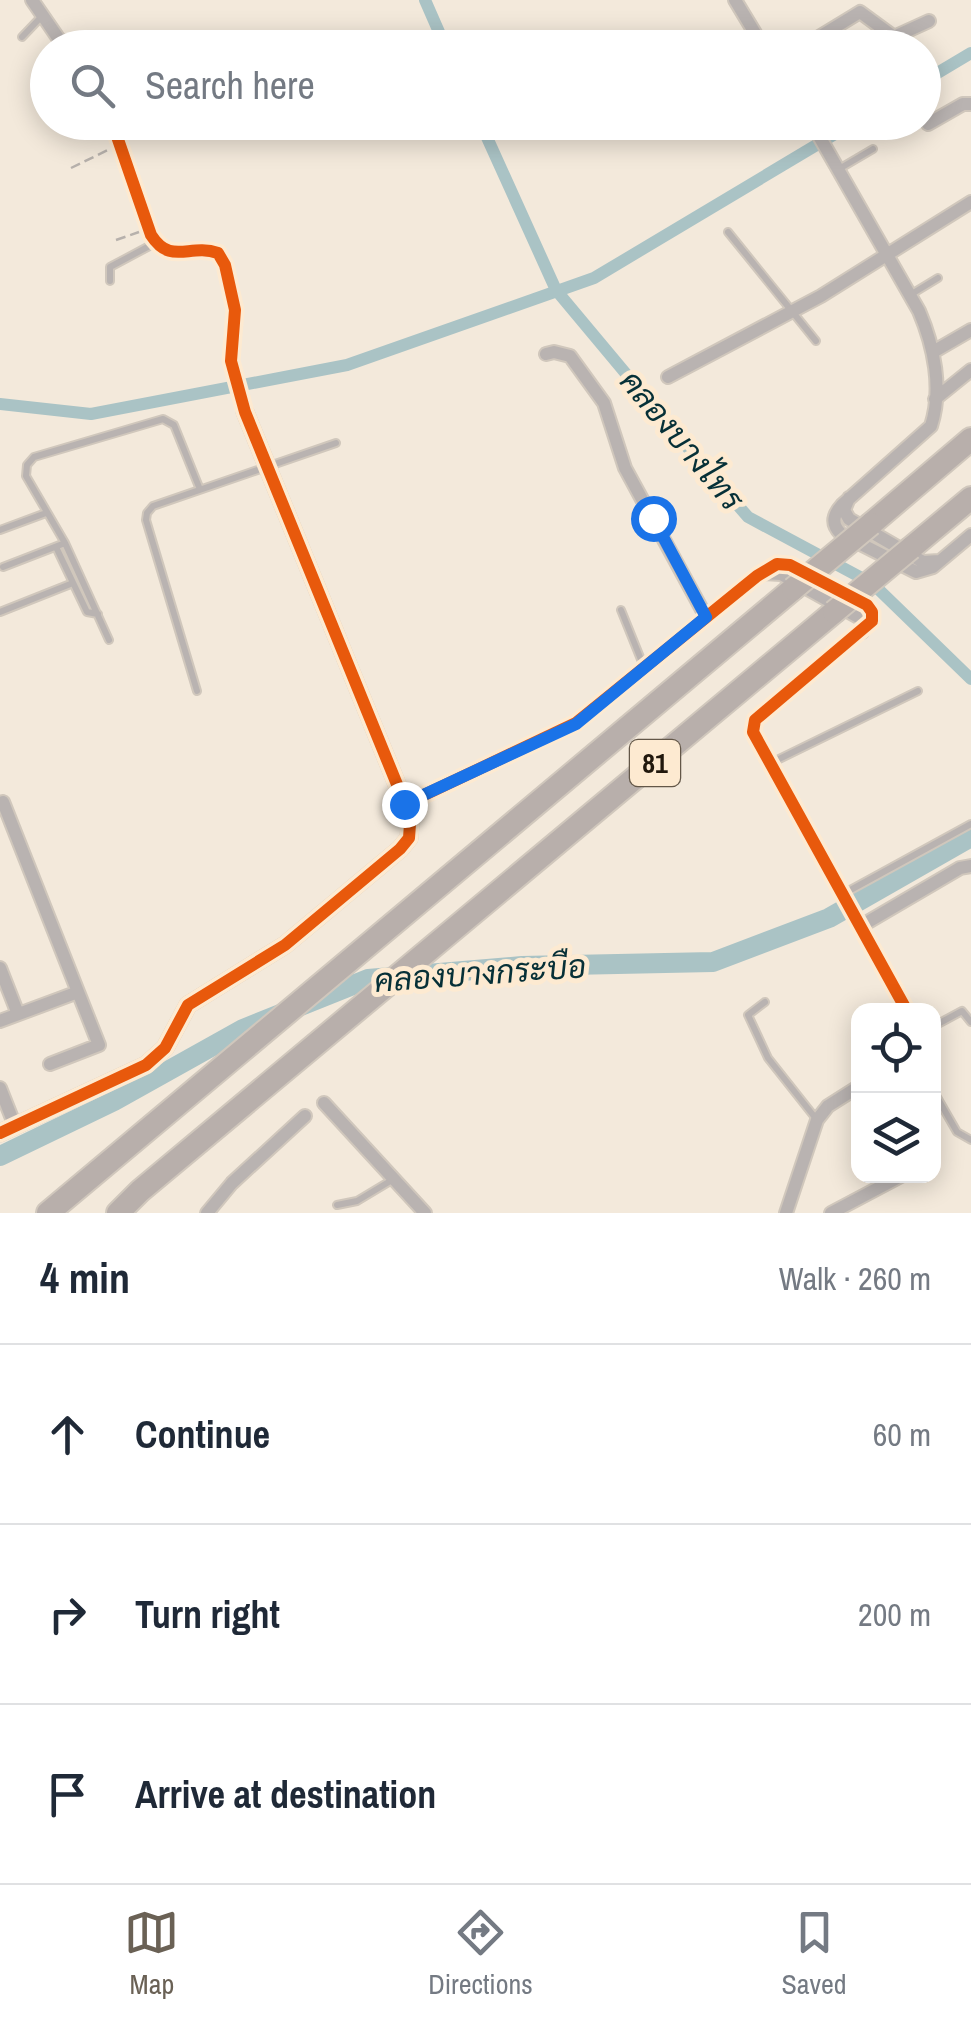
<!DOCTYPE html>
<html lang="en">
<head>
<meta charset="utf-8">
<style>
  body { margin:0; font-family:"Archivo Narrow",Sarabun,sans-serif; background:#f6f6f7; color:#1f2937 }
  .controls { position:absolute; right:30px; bottom:30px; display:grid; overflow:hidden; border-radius:20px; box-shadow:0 5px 25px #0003 }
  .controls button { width:90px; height:90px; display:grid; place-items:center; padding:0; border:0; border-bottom:2px solid #e0e1e3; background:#fff; color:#1f2937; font:50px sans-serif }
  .stop { position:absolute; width:30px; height:30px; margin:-22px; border:8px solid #1a73e8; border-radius:50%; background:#fff }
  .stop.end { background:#1a73e8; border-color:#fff; box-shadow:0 2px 10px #0008 }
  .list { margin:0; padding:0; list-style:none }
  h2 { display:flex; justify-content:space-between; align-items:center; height:130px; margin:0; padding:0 40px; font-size:42px }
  h2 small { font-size:32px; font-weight:400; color:#747a83 }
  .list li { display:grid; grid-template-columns:65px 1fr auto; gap:30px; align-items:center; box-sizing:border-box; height:180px; padding:0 40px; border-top:2px solid #e0e1e3 }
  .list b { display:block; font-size:38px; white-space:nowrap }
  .list em { font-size:32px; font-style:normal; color:#747a83 }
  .icon { flex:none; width:55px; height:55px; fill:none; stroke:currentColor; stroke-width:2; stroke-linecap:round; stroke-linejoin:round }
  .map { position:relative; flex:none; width:971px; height:1213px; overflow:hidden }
  .search { position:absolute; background:#fff; box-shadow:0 5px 25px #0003; left:30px; right:30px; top:30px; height:110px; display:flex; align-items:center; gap:25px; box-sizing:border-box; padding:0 35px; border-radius:55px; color:#747a83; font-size:38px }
  .sheet { height:670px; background:#fff }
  nav { display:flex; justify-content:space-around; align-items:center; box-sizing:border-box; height:140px; border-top:2px solid #e0e1e3; background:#fff; font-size:28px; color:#747a83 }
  nav a { display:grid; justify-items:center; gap:5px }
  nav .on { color:#6a6155 }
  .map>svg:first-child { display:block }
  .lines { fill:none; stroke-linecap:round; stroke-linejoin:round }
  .canal { stroke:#aac3c5; stroke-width:12 }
  .river { stroke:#aac3c5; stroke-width:20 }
  .service-casing { stroke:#d0c7bc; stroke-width:10 }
  .minor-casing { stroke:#d0c7bc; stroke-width:16 }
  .tertiary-casing { stroke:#d0c7bc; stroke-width:19 }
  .motorway-casing { stroke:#d0c7bc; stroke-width:26 }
  .path { stroke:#b7b1ac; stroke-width:2.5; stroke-dasharray:10 5; stroke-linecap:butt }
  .service { stroke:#b9b3b1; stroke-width:6 }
  .minor { stroke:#b9b3b1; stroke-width:12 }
  .tertiary { stroke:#b9b3b1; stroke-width:15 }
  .motorway { stroke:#b8afab; stroke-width:22 }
  .motorway-bridge-casing { stroke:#d0c7bc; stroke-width:26; stroke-linecap:butt }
  .motorway-bridge { stroke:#b8afab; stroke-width:22 }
  .cycleway-casing { stroke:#fdead1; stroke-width:19 }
  .cycleway { stroke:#e8590c; stroke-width:12 }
  .route { stroke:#1a73e8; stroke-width:12 }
  .labels { text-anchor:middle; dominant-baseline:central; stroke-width:10; stroke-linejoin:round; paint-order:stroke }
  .shield { fill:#fdead1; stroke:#635748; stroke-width:2.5 }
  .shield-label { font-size:28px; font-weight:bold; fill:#21180d }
  .water-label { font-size:32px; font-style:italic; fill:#063037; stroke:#fdead1 }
</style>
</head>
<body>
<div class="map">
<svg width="971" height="1213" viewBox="0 0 971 1213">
  <rect width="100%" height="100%" fill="#f3e9db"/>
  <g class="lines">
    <!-- canal -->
    <path class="canal" d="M425 0 446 48
      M924 81 971 53
      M480 122 556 290 693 454 748 517 873 584 971 679
      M0 404 91 414 347 365 594 278 855 122"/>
    <!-- river -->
    <path class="river" d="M0 1156 114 1101 243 1029 368 979 522 966 713 962 829 918 971 837"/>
    <!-- service casing -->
    <g class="service-casing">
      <path id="service" d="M22 37 42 16
        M839 169 873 149
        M728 232 816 341
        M110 281V267L155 243
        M910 295 938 278
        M0 530 46 513
        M56 547 87 612 98 614
        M3 567 65 543
        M621 610 644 667
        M0 612 73 583
        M109 640 65 543 26 476 27 465 34 457 163 419 174 425 199 487
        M197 691 146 520 147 513 153 506 336 443
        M771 763 918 691
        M845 893 971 824
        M765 1002 748 1015 768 1058 817 1120
        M934 1026 962 1011 971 1022
        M934 1092 957 1132 971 1140
        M337 1205 357 1201 392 1180"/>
    </g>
    <!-- minor casing -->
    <g class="minor-casing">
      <path id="minor" d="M32 0 65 48
        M735 0 764 48
        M801 48 860 12 894 37 929 21
        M112 122 151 235C171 266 189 243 218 253L225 265 235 310 231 361 245 412
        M811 122 919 311C934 346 943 389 931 426L842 505C833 515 831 524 841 534L916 572 933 567 971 535
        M928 124 963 104H971
        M933 352 971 330
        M546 354 554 352 570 356 604 403 625 468 706 617
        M668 377 821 296 971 202
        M935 399 971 370
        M849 498 844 510 849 519 923 562 939 561
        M764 573 781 574 860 618 864 623 862 632
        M0 804 3 802 99 1045 50 1064
        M405 804 576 723 757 576 777 564 790 565 867 605 872 612V621L755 720 753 732 907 1011
        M861 926 960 868 971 866
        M0 968 18 1014
        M0 1021 78 992
        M0 1088 15 1126
        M324 1103 425 1213
        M207 1213 232 1183 305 1116
        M786 1213 817 1120 828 1106 858 1087
        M831 1213 901 1176"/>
    </g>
    <!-- tertiary casing -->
    <g class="tertiary-casing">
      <path id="tertiary" d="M0 1133 146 1065 165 1048 188 1005 285 945 400 849 409 838 410 824 405 804 245 412"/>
    </g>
    <!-- motorway casing -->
    <g class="motorway-casing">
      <path id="motorway" d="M871 524 971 439
        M911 548 971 498
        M48 1213 793 589
        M118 1213 140 1191 834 612"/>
    </g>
    <!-- path -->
    <path class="path" d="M71 168 110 149
      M116 240 139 232"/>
    <!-- service -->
    <use href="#service" class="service"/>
    <!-- minor -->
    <use href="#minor" class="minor"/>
    <!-- tertiary -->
    <use href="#tertiary" class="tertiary"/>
    <!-- motorway -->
    <use href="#motorway" class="motorway"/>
    <!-- motorway-bridge casing -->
    <g class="motorway-bridge-casing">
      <path id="motorway-bridge" d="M793 589 871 524
        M834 612 911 548"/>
    </g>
    <!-- motorway-bridge -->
    <use href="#motorway-bridge" class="motorway-bridge"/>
    <!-- cycleway casing -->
    <g class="cycleway-casing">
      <path id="cycleway" d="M405 804 576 723 757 576 777 564 790 565 867 605 872 612V621L755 720 753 732 907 1011
        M0 1133 146 1065 165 1048 188 1005 285 945 400 849 409 838 410 824 405 804 245 412 231 361 235 310 225 265 218 253C189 243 171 266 151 235L112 122"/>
    </g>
    <!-- cycleway -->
    <use href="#cycleway" class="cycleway"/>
  </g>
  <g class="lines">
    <!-- route -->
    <path class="route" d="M404 804 576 724 706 617 653 518"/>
  </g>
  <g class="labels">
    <!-- shield labels -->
    <rect class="shield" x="630" y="740" width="50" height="46" rx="8"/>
    <g class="shield-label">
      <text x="655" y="763">81</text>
    </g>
    <!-- water labels -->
    <g class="water-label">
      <text transform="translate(682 440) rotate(50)">คลองบางไทร</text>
      <text transform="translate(480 973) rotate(-4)">คลองบางกระบือ</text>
    </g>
  </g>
</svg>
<div class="controls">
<button><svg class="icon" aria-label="locate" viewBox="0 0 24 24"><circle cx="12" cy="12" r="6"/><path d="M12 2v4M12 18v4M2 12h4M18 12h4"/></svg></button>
<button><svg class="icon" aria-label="layers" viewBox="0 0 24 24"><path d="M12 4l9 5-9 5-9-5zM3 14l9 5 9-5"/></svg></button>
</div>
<div class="stop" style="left:653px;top:518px"></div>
<div class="stop end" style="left:404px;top:804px"></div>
<div class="search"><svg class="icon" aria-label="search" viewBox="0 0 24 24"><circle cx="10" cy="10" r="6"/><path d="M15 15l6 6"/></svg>Search here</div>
</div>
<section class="sheet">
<h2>4 min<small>Walk · 260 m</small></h2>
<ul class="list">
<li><svg class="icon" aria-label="ahead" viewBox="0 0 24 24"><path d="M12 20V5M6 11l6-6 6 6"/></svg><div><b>Continue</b></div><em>60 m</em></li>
<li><svg class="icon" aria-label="right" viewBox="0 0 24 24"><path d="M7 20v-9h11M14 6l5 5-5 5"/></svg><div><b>Turn right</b></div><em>200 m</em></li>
<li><svg class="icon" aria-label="arrive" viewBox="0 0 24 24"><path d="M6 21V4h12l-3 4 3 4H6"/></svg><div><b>Arrive at destination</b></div></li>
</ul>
</section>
<nav>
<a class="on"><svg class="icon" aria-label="map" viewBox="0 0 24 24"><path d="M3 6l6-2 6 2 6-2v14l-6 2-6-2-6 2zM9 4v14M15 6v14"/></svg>Map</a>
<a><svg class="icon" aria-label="directions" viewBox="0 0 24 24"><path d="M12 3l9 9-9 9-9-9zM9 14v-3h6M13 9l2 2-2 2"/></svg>Directions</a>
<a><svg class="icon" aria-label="saved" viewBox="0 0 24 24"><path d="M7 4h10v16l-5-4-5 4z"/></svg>Saved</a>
</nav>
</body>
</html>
